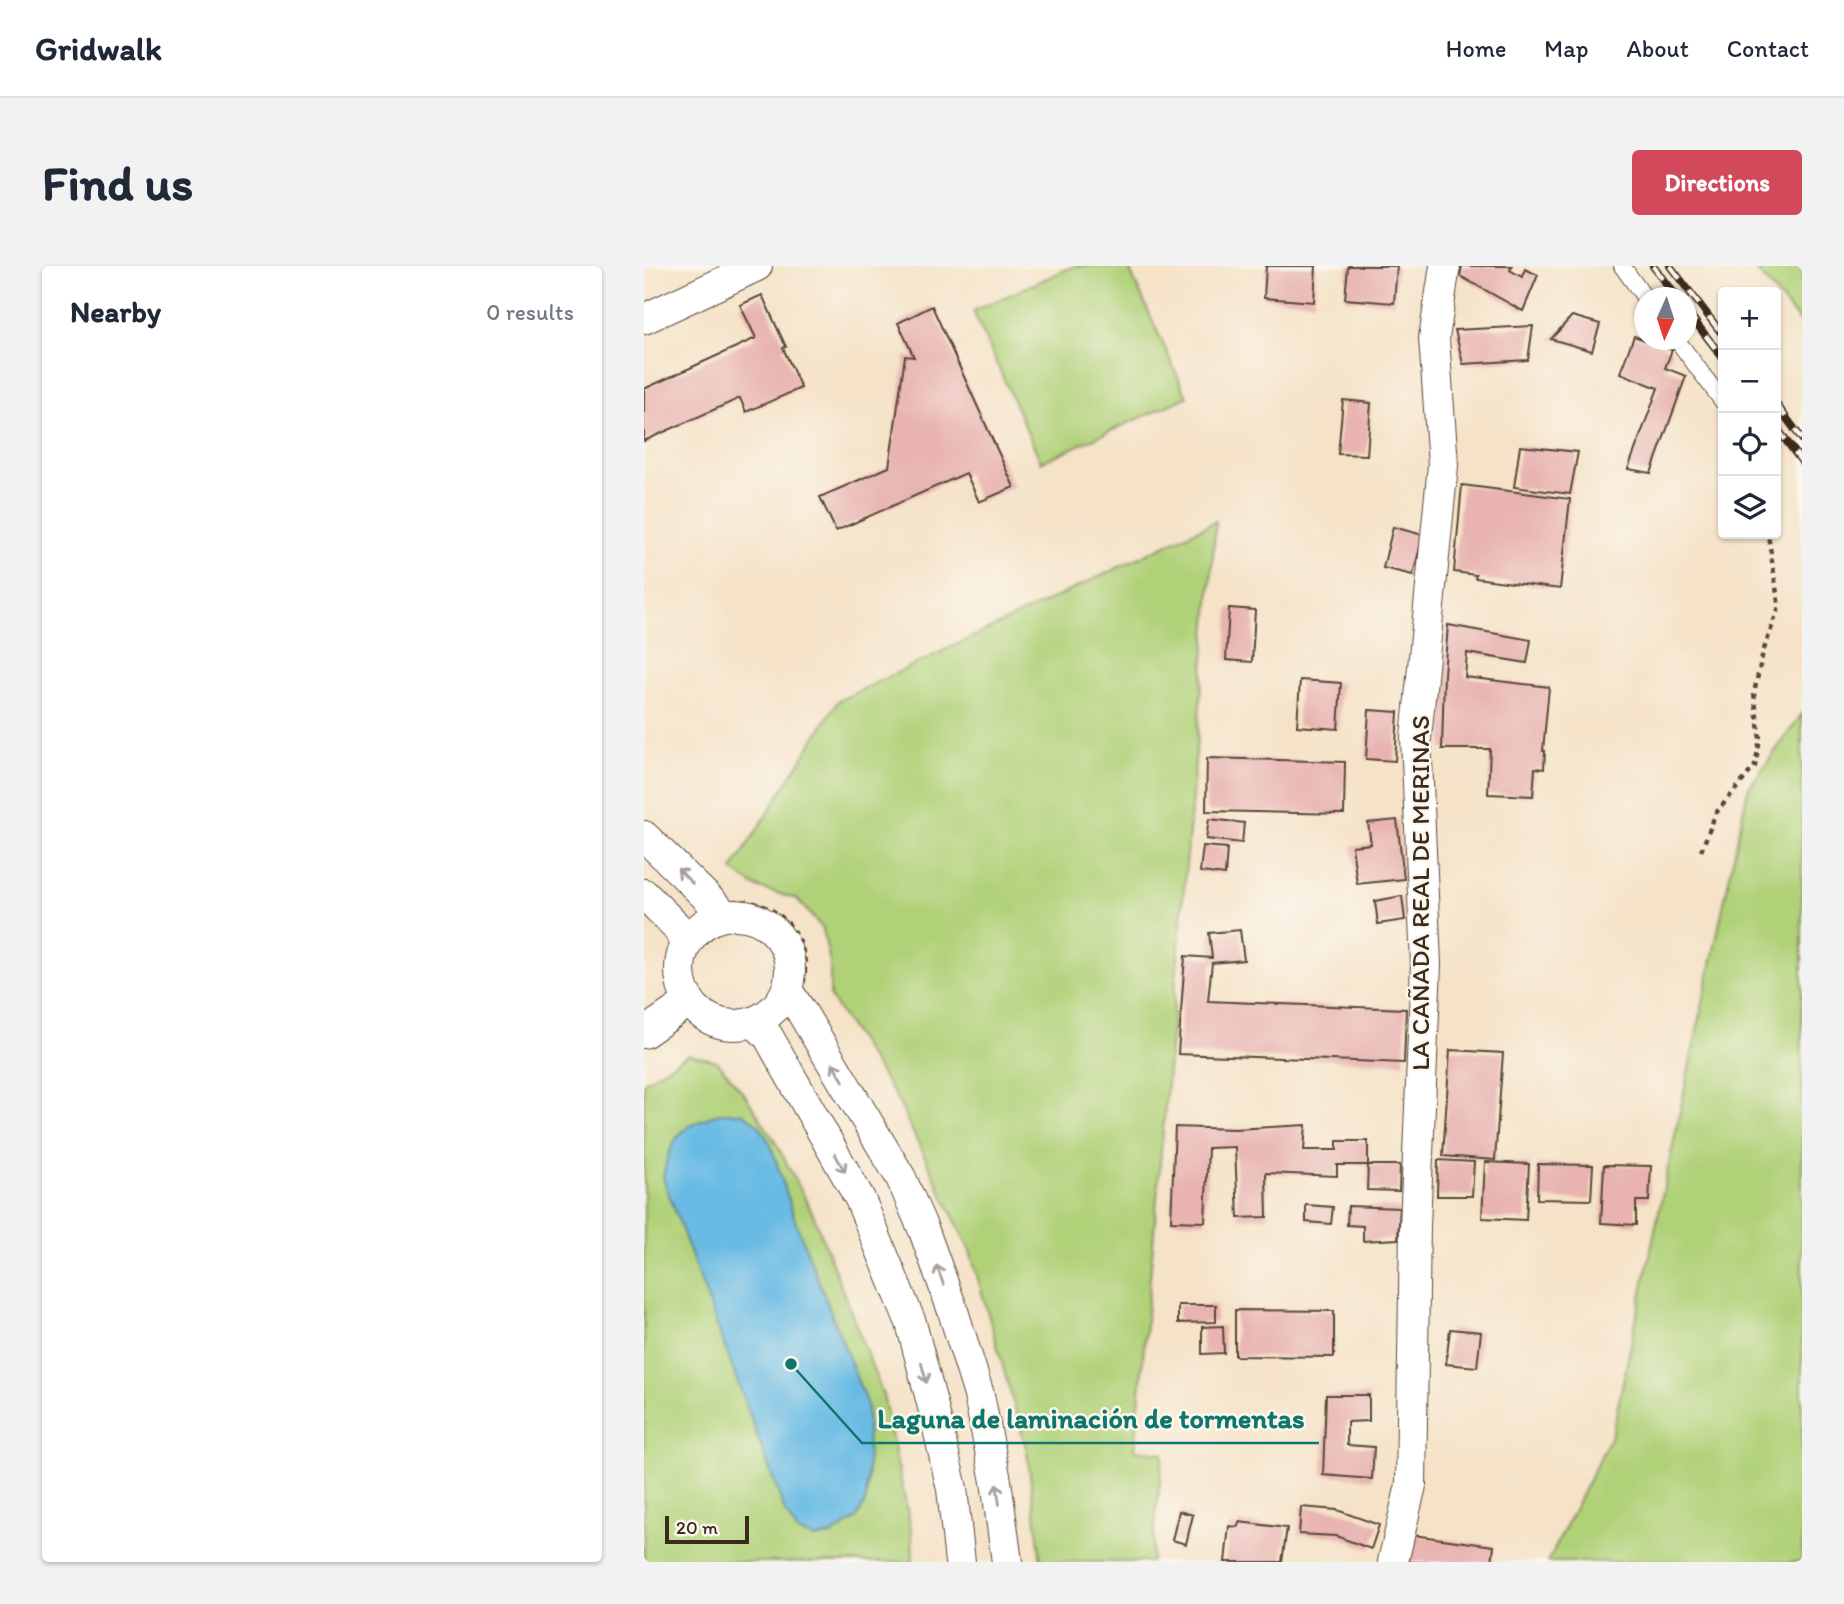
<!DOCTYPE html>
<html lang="en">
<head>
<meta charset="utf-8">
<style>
  body { margin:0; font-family:Itim,sans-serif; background:#f2f2f3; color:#1f2937 }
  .controls { position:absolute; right:21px; top:21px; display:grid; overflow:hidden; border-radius:7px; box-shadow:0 2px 5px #0004 }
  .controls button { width:63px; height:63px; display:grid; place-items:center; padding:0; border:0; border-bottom:2px solid #e0e1e3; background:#fff; color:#1f2937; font:35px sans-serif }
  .compass { position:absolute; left:990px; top:21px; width:63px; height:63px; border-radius:50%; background:#fff; box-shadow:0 2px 5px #0004; rotate:183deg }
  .scale { position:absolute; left:21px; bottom:18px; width:84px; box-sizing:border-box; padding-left:7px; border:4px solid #3b2a1e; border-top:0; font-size:19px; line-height:24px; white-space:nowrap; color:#3b2a1e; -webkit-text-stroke:5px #fbf7ec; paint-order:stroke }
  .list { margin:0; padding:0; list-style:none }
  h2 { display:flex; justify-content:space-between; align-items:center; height:91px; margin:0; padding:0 28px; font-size:30px }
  h2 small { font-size:23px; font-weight:400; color:#747a83 }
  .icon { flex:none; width:38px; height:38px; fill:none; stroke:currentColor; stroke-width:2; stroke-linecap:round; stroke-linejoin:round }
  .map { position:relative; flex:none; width:1158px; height:1296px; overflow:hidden; border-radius:7px }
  header { display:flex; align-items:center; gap:42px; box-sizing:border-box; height:98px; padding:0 35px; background:#fff; border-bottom:2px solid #e0e1e3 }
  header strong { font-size:33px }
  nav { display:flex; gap:38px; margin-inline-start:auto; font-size:24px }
  .intro { display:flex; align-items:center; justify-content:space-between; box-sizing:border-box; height:168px; padding:0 42px }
  h1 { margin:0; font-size:49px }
  .button { padding:18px 32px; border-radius:7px; background:#d1495b; color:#fff; font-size:24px; font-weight:700 }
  main { display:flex; gap:42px; padding:0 42px }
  aside { flex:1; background:#fff; border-radius:7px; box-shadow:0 2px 5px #0004 }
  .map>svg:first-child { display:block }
  .green { fill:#b1d179; stroke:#767e4c; stroke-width:2 }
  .water { fill:#69bbe4; stroke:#527281; stroke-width:2 }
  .building { fill:#e8b3b0 }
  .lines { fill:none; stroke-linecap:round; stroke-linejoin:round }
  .service-casing { stroke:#574637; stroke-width:18 }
  .minor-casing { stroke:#574637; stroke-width:32 }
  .path { stroke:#574637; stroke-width:4.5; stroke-dasharray:5 5; stroke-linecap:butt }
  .service { stroke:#fff; stroke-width:16 }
  .minor { stroke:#fff; stroke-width:30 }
  .rail-casing { stroke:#3b2a1e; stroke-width:8 }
  .rail { stroke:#fbf7ec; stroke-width:5; stroke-dasharray:16; stroke-linecap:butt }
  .oneway { stroke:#a79f9a }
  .labels { text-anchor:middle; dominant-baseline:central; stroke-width:5; stroke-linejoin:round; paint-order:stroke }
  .street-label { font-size:26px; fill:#3b2a1e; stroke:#fbf7ec }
  .leader { fill:none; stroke:#0f766e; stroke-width:2.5 }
  .callout-dot { fill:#0f766e; stroke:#fbf7ec; stroke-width:2.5 }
  .callout-label { font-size:28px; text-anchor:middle; font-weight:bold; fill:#0f766e; stroke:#fbf7ec; stroke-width:5; stroke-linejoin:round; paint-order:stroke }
</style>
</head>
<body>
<header>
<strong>Gridwalk</strong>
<nav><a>Home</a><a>Map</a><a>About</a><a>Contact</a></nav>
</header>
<div class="intro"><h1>Find us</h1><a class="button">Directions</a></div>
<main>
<aside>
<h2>Nearby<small>0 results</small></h2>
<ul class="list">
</ul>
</aside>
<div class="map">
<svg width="1158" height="1296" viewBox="0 0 1158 1296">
  <rect width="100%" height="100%" fill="#fbf7ec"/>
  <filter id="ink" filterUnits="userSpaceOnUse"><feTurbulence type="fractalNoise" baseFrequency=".0143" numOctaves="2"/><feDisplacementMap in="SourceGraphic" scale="14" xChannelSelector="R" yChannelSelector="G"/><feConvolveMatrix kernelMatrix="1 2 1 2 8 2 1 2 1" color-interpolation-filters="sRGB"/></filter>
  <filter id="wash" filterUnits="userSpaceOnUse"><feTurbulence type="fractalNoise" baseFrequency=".00686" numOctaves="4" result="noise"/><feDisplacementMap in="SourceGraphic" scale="28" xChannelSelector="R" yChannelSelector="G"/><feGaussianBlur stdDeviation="1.57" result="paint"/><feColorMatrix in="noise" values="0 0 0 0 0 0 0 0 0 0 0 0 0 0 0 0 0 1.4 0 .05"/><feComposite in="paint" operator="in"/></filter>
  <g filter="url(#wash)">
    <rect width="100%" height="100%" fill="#f5e2c7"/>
    <!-- green -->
    <path class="green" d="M430 0H484L543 131 397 196 329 45Z
      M1109 0H1158V58Z
      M572 255 491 1184 519 1187 507 1296H397L383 1185 326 985 252 831 186 731V697L179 663 153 633 112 621 88 604 194 435Z
      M1158 448V1296H904L968 1168 1104 523Z
      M44 788 73 795 101 829 131 875 169 948 239 1129 268 1268 269 1296H0V816Z"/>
    <!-- water -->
    <path class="water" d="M76 847H98L115 859 127 879 151 954 223 1139 224 1209 222 1234 213 1252 188 1269 171 1272 154 1266 142 1248 19 912C27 869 36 862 76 847Z"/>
    <g id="blocks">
      <!-- building -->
      <path class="building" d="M622 0H672L670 36 620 32Z
        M704 0H753L750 37 701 33Z
        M818 0H868L866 4 878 11 881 3 894 9 879 45 816 10Z
        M118 29 142 81 139 82 157 122 102 146 96 132 0 175V123L112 72 96 39Z
        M288 40 370 221 335 236 322 207 192 265 176 231 245 201 261 90 270 91 254 57Z
        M928 50 956 58 948 85 907 73Z
        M889 60 884 94 819 98 811 64Z
        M990 70 1028 84 1021 102 1042 110 1007 207 984 203 1014 122 976 107Z
        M699 134 727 137 723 189 694 188Z
        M876 180 934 186 926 228 870 221Z
        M818 219 926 233 916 323 831 312 832 309 810 306Z
        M749 261 779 269 769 309 739 302Z
        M585 342 611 344 608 396 582 394Z
        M804 359 887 374 883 397 823 387 821 411 905 421 899 485H901L900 503 891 502 889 530 844 528 846 483H798L800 409Z
        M656 414 697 417 694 463 653 460Z
        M725 444 754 446 751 495 722 493Z
        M563 492 701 496 700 548 562 545Z
        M565 553 600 557 598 577 562 573Z
        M753 554 760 613 713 618 708 580 727 578 724 557Z
        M559 580 583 582 581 609 556 606Z
        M758 630 761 654 734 658 731 635Z
        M596 664 600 694 568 697 564 735 762 743 760 797 534 788 541 690 568 692 565 667Z
        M806 784 859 787 851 894 799 890Z
        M662 859 660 884H693V875H724V899H693V910L622 907 623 951 594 952 591 881 564 882 561 956 527 955 531 861 591 863Z
        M794 894 830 896 828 930H793Z
        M841 896 885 898 882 954 838 952Z
        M894 898 949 899 947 934 893 933Z
        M724 899H756L755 925 723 924Z
        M960 899 1007 900 1005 935H992V959L957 957Z
        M662 939 689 941 687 958 662 956Z
        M704 940 756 942 754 973 719 975V960L703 959Z
        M534 1039H572V1056L534 1057Z
        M591 1044 690 1045V1091L591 1090Z
        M579 1060 580 1087 558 1088V1061Z
        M806 1063 837 1066 833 1101 802 1098Z
        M682 1129H725V1155L703 1156V1179L730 1181 728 1213 679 1209Z
        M657 1241 693 1244 735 1259 727 1283 692 1270 655 1268Z
        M535 1245 549 1249 542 1278 528 1274Z
        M595 1256 643 1262 638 1296H581L585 1260 594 1261Z
        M769 1269 850 1280 848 1296H765Z"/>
    </g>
  </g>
  <g filter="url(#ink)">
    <use href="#blocks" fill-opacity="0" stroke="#574637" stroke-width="2"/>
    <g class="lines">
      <!-- service casing -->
      <g class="service-casing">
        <path id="service" d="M978 0 1001 32
          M1033 74 1079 136"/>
      </g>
      <!-- minor casing -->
      <g class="minor-casing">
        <path id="minor" d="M0 53 113 0
          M0 570 82 650
          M0 628 33 661 43 677
          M36 704a55 55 0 1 1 110 0a55 55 0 1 1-110 0Z
          M143 724 157 745 257 912 280 965 309 1045 335 1129 352 1215 363 1296
          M110 756 124 770 216 933 267 1057 289 1141 308 1223 316 1296
          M0 767 46 735
          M749 1296 767 1219 771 960 782 698 772 472 799 199 790 72 801 0"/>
      </g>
      <!-- path -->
      <path class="path" d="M1057 585 1072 547 1111 500 1116 473 1110 427 1119 386 1135 341 1124 268
        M27 702a67 67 0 1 1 134 0a67 67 0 1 1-134 0Z"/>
      <!-- service -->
      <use href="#service" class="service"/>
      <!-- minor -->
      <use href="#minor" class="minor"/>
      <!-- rail casing -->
      <g class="rail-casing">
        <path id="rail" d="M1009 0 1033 32
          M1026 0 1079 69
          M1042 44 1079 92
          M1132 138 1158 173
          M1132 161 1158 196"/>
      </g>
      <!-- rail -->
      <use href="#rail" class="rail"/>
    </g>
    <!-- one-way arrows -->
    <defs><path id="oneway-shaft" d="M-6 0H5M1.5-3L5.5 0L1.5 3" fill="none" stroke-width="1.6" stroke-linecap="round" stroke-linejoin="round" transform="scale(1.75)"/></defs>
    <g class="oneway">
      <use href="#oneway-shaft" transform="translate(41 610) rotate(-135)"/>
      <use href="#oneway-shaft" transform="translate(194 806) rotate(-121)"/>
      <use href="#oneway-shaft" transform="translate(196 897) rotate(61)"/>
      <use href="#oneway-shaft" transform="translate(296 1009) rotate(-110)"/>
      <use href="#oneway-shaft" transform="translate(280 1107) rotate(75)"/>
      <use href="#oneway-shaft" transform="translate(354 1228) rotate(-98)"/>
    </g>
  </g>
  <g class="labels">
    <!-- street labels -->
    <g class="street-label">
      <text transform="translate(776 627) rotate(-90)">LA CAÑADA REAL DE MERINAS</text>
    </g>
  </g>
  <!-- callouts -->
  <path class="leader" d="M147 1098L218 1177H675"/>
  <circle class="callout-dot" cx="147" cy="1098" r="7"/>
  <g class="callout-label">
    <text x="447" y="1162">Laguna de laminación de tormentas</text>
  </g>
</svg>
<div class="controls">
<button>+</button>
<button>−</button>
<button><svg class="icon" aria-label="locate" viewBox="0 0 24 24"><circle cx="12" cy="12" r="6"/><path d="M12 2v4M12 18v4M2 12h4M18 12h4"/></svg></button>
<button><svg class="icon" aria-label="layers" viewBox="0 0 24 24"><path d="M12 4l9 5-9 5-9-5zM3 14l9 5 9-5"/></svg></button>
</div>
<svg class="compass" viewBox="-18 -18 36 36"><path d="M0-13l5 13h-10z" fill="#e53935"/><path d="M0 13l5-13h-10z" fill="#747a83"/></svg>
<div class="scale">20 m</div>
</div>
</main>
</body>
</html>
